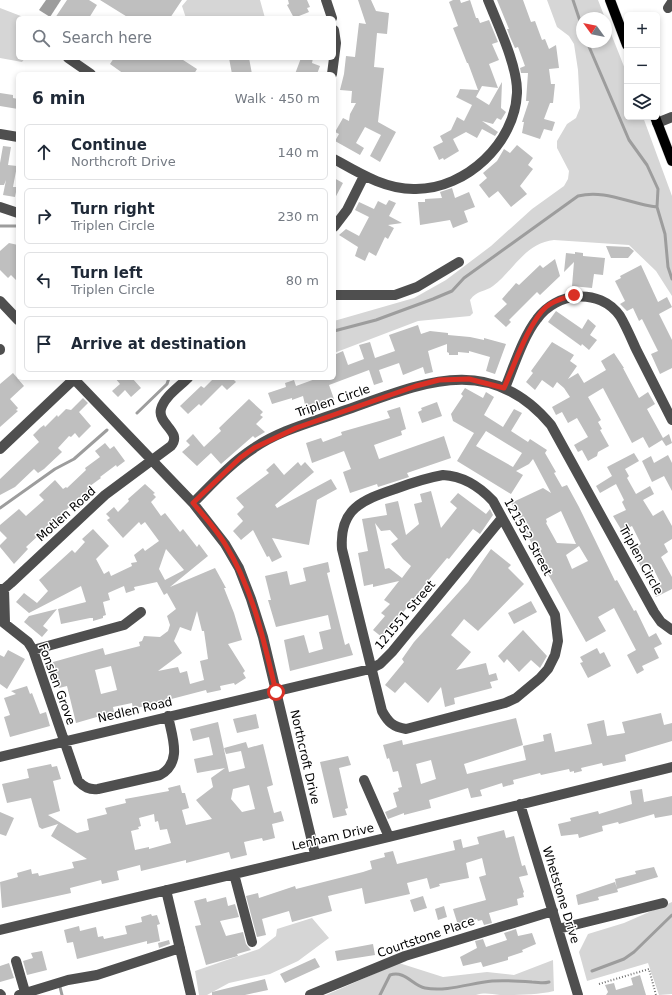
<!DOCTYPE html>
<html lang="en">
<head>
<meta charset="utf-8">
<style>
  body { margin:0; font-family:"DejaVu Sans",sans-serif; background:#f2f2f3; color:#1f2937 }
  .controls { position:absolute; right:12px; top:12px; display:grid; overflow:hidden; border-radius:6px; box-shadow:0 2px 6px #0003 }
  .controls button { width:36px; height:36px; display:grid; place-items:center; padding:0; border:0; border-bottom:1px solid #e0e1e3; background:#fff; color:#1f2937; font:20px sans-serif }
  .compass { position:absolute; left:576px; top:12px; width:36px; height:36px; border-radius:50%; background:#fff; box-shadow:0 2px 6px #0003; rotate:303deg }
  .stop { position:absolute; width:12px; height:12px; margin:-9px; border:3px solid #d93025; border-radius:50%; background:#fff }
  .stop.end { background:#d93025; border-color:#fff; box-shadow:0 1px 4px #0008 }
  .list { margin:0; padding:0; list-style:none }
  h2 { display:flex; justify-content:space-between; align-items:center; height:52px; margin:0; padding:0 16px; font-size:17px }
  h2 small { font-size:13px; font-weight:400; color:#747a83 }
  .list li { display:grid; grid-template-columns:26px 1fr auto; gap:12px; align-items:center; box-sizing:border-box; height:56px; margin:0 8px 8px; padding:0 8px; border:1px solid #e0e1e3; border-radius:6px }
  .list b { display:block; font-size:15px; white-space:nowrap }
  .list p { margin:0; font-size:13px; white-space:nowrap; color:#747a83 }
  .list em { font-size:13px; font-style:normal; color:#747a83 }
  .icon { flex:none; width:22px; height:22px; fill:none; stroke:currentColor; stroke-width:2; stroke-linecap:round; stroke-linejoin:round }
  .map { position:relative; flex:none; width:672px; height:995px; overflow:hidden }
  .search { position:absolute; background:#fff; box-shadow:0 2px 6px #0003; left:16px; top:16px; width:320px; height:44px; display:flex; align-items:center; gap:10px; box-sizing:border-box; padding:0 14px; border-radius:6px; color:#747a83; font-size:15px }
  .panel { position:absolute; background:#fff; box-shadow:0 2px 6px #0003; left:16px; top:72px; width:320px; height:308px; border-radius:6px }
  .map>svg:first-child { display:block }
  .green { fill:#d6d6d6 }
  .water { fill:#9d9d9d }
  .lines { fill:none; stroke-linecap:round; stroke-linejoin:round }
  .stream { stroke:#9d9d9d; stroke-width:3 }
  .building { fill:#bfbfbf; fill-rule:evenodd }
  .major-casing { stroke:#dbdbdb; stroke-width:11 }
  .path { stroke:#717171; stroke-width:2; stroke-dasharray:1 2; stroke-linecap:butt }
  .minor { stroke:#4f4f4f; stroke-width:10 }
  .major { stroke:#000; stroke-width:10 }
  .route { stroke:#d93025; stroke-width:5 }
  .labels { text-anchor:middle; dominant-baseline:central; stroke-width:3; stroke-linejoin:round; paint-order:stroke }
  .street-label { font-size:12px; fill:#000; stroke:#fff }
</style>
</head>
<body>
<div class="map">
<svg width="672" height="995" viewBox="0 0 672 995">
  <rect width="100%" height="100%" fill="#fff"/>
  <!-- green -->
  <path class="green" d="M187 0H260L265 18H186L182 6Z
    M547 0H598L605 18H582V42H606V21L627 74V117H643L672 196V296L656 271 629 245 554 240C525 243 514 270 493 286 485 292 477 290 470 300L473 313 470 316 418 321 334 353V321L414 298 446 280 491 246 532 209 564 186 568 179 569 171 557 148V141L567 124 576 118 580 108 578 70 574 44 569 36 557 27Z
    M0 8 26 18H18V58H25L22 62 0 58Z
    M672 902V994L659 995 648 963 587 981 579 952 588 934 624 923Z
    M312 918 329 938 298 961 270 974 229 983 207 995H199L195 971 259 949 276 936 277 929Z
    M553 960 554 991C537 995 518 995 500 995 491 994 485 992 476 995H326L399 963 443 977 487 972 514 975Z"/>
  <!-- water -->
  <path class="water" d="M46 0H61L50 17 39 10Z"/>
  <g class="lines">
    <!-- stream -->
    <path class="stream" d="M573 0 582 27
      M587 42 629 140 647 165 658 189 657 207 665 234 668 267 672 279
      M0 226H18
      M334 331 376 320 433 299 452 291 464 278 578 196C605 189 630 204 657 207
      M137 413 167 384 169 378
      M0 508 55 469 74 459 107 430
      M592 971 624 959 634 952 672 915
      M60 987 62 995
      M380 995 390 975C405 970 413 986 425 988 447 992 471 983 492 981 505 980 519 981 532 982 539 982 542 984 549 982"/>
  </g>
  <!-- building -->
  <path class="building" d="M67 0H89L97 5 89 18H55Z
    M100 0H182L170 18H129Z
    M288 0H307L310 7 307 8 309 12 294 18 287 5 289 4Z
    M358 0H371L376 11 389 13 387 34 377 33 374 67 384 68 378 122 396 132 380 162 370 156 381 135 365 127 356 143 364 148 360 155 335 141 339 134 335 132 343 118 349 121 350 114 356 103H351L352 91 340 90 344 74 346 56 355 57 359 23 366 24Z
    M453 0H460L461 3 470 0 476 18H478L480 23 489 20 498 42 492 44 499 60 489 64 498 88 482 86 476 97 489 105 502 82 501 108 506 112 501 120 497 118 493 124 482 121 498 132 495 136 482 129 477 138 466 132 453 139 459 151 444 160 443 158 439 160 433 147 443 142 440 136 451 130 457 117 464 121 472 105 456 97 458 94 460 89 478 90 468 63H467L453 28 458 26 449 2Z
    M497 0H523L531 22 535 21 542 40 545 39 549 49 556 45 559 68 549 69 551 84H555L553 103H550L544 119 555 122 552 131 544 129 540 139 522 133 524 122H522L529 101H526L528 73H521L520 68 525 66 518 47 515 48 510 37 507 29H509Z
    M114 58H180L197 69 194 74H124L110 64Z
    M229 58H249L252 74H232Z
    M301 58H313L312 63 320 66 317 74H295Z
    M0 93 13 95V98L18 99V109L0 106Z
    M517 145 533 158 528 165 533 169 520 186 527 194 511 207 498 191 489 198 479 185 487 178 483 173 497 161 504 149 510 153Z
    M3 146 11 147 8 165 17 166 13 187H17L15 197 3 195 6 180 4 185H0V163Z
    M334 178 343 183 334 200Z
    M452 188 455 198 469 192 475 207 464 211 468 222 453 228 450 220 420 225 418 202H425V199L442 198 440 192Z
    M389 200 396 203 389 216 402 223 388 225 394 228 388 239 385 237 376 256 369 252 365 261 355 256 358 247 339 235 346 229 359 236 369 217 355 210 359 202 374 209 378 201 386 205Z
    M9 243 18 245V282L11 275 8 278 0 270V251Z
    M606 246 629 247 634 251 628 258H611Z
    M575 252 583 253V256L605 258 603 275 594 274 592 288 572 286 574 262 564 272 566 253 575 254Z
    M555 259 560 276 540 295 537 292 509 320 511 322 506 327 494 316 507 304 502 299 516 283 519 285 540 265 543 268Z
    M641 265 658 302 667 297 672 307 659 314 672 340V368L660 374 651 354 658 351 642 319 639 321 633 308 627 311 620 304 625 301 615 281 621 278 620 276Z
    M556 311 582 329 588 319 596 326 590 335 597 340 589 350 582 344 581 346 548 322Z
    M418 325 421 334 430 331 448 333V335L470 337 484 340V338L506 344 495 374 486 371 490 357 469 351V353L458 352V355H449V353L447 352V344L428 351 433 372 425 374 423 367 403 375 399 363 379 370 383 382 374 385 369 370 329 385 334 399 321 404 306 409 303 396 292 400V398L272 404 268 393 286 387 285 383 294 380 296 386 318 378H334V355L343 351 348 365 364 359 359 345 370 342 375 358 395 351 389 335Z
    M552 342 574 355 570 361 577 366 568 379 578 373 584 383 606 370 601 361 614 353 624 368H623L639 398 648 392 655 404 647 409 663 438 669 434 672 443 666 446 662 440 649 448 643 437 632 443 603 388 588 397 601 420 598 422 602 429 600 430 609 446 598 452 597 456 588 461 582 450 578 452 574 445 588 437 577 418 568 423 562 412 556 415 552 407 570 397 564 388 557 382 553 388 542 380 535 390 526 382 533 373 531 371Z
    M13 373 24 386 10 399 18 408 16 410 18 411 0 427V384Z
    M115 378H132L141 388 131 397 125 390 118 397 112 391 120 384Z
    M214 378H232L236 382 227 390 222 385 201 406 199 404 188 414 180 406 201 386 204 388Z
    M465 388 483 398 486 392 494 397 484 415 503 427 514 409 522 413 511 431 528 442 530 439 547 450 545 453 556 472 554 473 562 487 567 485 579 507 615 581 617 580 634 611 636 610 649 637 656 633 662 644 654 648 659 658 642 666 644 670 637 674 627 655 636 650 614 608 598 617 606 631 586 642 539 558 511 503 543 488 551 493 533 459 529 464 516 471 523 475 511 494 457 461 474 433 453 421 451 414 463 396 461 394ZM486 431 522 453 513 467 476 446ZM561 511 576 544 557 543 546 523 547 522 546 519ZM579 546 588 561 572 569 566 555Z
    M83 398 88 403 79 412 91 426 79 438 75 433 71 437 69 436 58 448 62 452 44 469 38 473 34 469 15 487 0 495V479L39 442 33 435 40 428 44 425 45 427 57 415 58 417 66 409 71 410Z
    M249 399 263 412 260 415 263 417 256 424 265 432 255 438 253 436 221 464 211 453 197 466 182 452 190 445 186 441 193 434 204 447 221 431 219 428Z
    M437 402 442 416 422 423 418 412 422 410 421 408Z
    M400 407 406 429 401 431 402 435 374 445 379 459 444 436 451 458 407 473 409 477 400 480 378 487 377 484 350 493 343 472 351 469 344 451 312 463 306 443 321 438 323 442 342 435 341 432 390 418 387 411Z
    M105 443 110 449 114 446 125 461 117 467 116 465 100 477 101 478 90 486 95 491 82 504 78 499 26 547 28 549 14 564 0 547V545L7 538 0 531V525L19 509 26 516 44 500 39 495 55 480 63 489 66 487 67 488 86 470 85 468 100 457 95 451Z
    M634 453 639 461 625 469 629 476 627 478 636 494 650 486 654 494 643 500 653 516 663 510 672 526V539L664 544 668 552 661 557 672 577V589L656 597 652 589 661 584 651 564 642 569 637 559 644 556 638 546 641 544 632 526 622 531 613 516 626 510 622 502 624 500 616 484 600 493 596 486 612 476 607 467Z
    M668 455 672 463V491L664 476 652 482 642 461 651 456 654 463Z
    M298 462 301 466 305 462 314 472 275 505 277 508 331 479 337 489 317 500 309 545 272 538 282 557 272 562 269 556 267 557 253 530 241 540 233 531 243 521 237 514 244 507 236 498 269 473 266 470 274 463 284 475Z
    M145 484 155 493 153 494 156 497 151 502 161 516 165 513 180 532 183 529 197 547 199 544 208 556 170 587 215 568 226 588H224L234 613 242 640 228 644 245 671 243 673 246 678 235 685 234 683 220 686 221 690 207 693 206 690 133 709 132 703 113 707 114 712 76 723 67 686 59 688 53 662 103 648 105 655 140 646 139 642 142 641 144 636 160 637 168 631 170 625 167 616 176 609 167 593 164 595 157 582 134 587 135 590 126 593 124 586 108 593 110 600 103 602 106 615 103 616V618L93 621V618H90L61 624 58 609 86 602 81 586 29 613 16 602 24 593 37 603 48 591 39 580 72 550 75 553 85 542 82 539 93 529 109 546 96 559 104 574 109 571 111 576 132 566 131 563 137 562 134 555 143 548 145 551 159 541 145 522 141 525 139 522 123 538 107 520 110 518 106 514 114 507 118 512 129 501 128 499ZM166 549 184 570 165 580 159 569ZM197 611 202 631H204L208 659 200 661 204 680 190 684 187 671 180 673 178 667 158 671 182 653 174 641 180 627 191 631ZM111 666 117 690 101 694 95 670Z
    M431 491 441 528 457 508 450 502 458 493 486 514 490 509 493 515 480 534 473 529 449 559 447 558 427 582 383 638 373 630 385 616 381 613 390 604 384 600 399 581 373 587V584L364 586 358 553 368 551 362 519 387 515 385 504 398 501 406 535 419 524 414 504 422 502 420 494ZM375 523 381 531 390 530 398 539 391 544 403 559 411 566 402 578 389 568 385 569Z
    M491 549 511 565 508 568 524 584 478 631 464 619 451 635 471 652 456 670 486 663 489 675 496 673 498 680 490 682 492 688 454 698 455 704 445 707 441 687 428 703 405 682 395 693 385 685 404 662 402 659 414 642 468 582Z
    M328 562 330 572 327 573 345 645 349 643 353 655 290 671 284 640 304 635 309 653 323 649 319 632 331 629 328 615 276 627 268 600H271L265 576 287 571 290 585 306 581 303 568Z
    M531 601 537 612 514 624 508 613Z
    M57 609 43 626 48 630 42 637 24 622 29 616Z
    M523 630 547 656 540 668 531 660 519 672 507 659 504 663 498 656Z
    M597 648 600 654 604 652 611 666 588 678 580 663 583 662 580 657Z
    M8 650 25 659 7 689 0 684V655L4 657Z
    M27 686 30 694 32 693 40 714 46 712 50 726 10 737 4 717 10 715 4 698 16 694 11 691Z
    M661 713 664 725 672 723V741L625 755 626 761 603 766 602 763 581 768 582 771 574 773V771L570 772 569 769 541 775 540 773 513 780 514 784 503 787 502 783 480 790 482 796 471 798 468 788 429 800 431 808 404 815V813L388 819 385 812 397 807 393 793 399 791 398 788 402 787 398 771 393 772 389 758 387 759 383 745 402 740 403 745 516 718 523 745 464 764 467 774 526 760 523 746 544 741 543 735 551 733 555 752 592 744 587 724 604 720 607 736 625 733 622 722ZM431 760 436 779 421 784 416 764Z
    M256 714 259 728 237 733 233 719Z
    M218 722 229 772 245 768 241 751 226 754 224 748 246 742 248 748 263 744 273 785 267 787 274 813 281 811 284 821 272 824 275 838 263 841 262 838 244 842 247 855 231 859 229 852 186 863V860L141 871 140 865 117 871 119 880 102 884 101 880 70 888 71 893 2 908 0 882 18 877 17 873 31 869 32 874 38 873 39 876 74 868 72 862 87 859 51 836 58 824 42 829 39 827 31 798 7 803 2 784 29 778 27 769 51 764 52 767 57 766 61 779 53 781 60 811 48 815 77 833 89 830 87 819 107 814 105 808 126 803 125 799 169 791 168 788 180 785 182 793H185L189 808 182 810 186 825 212 819 196 800 213 787 211 778 225 768 197 773 194 759 213 755 209 737 193 741 190 729ZM249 785 255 809 242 812 231 799 233 789ZM154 814 155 822 158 821 160 830 167 829 171 843 149 849V847L135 850 131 831 139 829 138 827 141 826 139 818Z
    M348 756 351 765 339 768 348 808 345 809 347 815 333 818 320 762Z
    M642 789 644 802 672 796V815L655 818 654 814 619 824 618 822 602 826 603 831 579 838 578 834 561 836 558 824 571 821 570 818 598 811 599 814 632 804 630 791Z
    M0 812 14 818 6 836 0 834Z
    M504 830 506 838 514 836 522 866 525 865 528 875 519 877 524 892 523 893 524 897 517 899 518 905 489 913 492 923 484 925 482 920 478 921 477 919 458 925 453 909 486 900 479 877 486 875 482 858 466 863 469 878 439 884 440 886 430 889 427 878 407 883 410 894 365 904 362 888 328 896 332 911 292 922 289 911 262 919 266 935 257 937 246 896 258 893 259 898 295 886 296 889 363 872 372 869 370 861 385 857 384 853 393 851 397 864 455 850 453 841 461 839 463 848 479 844 477 837Z
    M654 867 658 877 617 889 615 879 636 874 635 871Z
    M615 882 618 892 598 897 599 900 578 905 576 895Z
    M423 896 427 908 414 912 410 900Z
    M226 897 228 906 235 904 239 917 220 921 226 936 243 932 246 944 251 950 237 954 238 956 206 965 195 926 201 925 194 901 206 898 207 902Z
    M444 906 447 917 438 920 435 909Z
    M151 914 152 916 157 915 160 924 157 925 160 941 147 944V941L77 959 73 942 67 943 64 930 79 926 80 931 96 927 98 937 103 936 104 939 127 934 125 926 142 922 141 917Z
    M516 929 518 936 532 933 536 944 522 950 523 952 508 957V960L483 967 481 962 463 966 460 957 477 948 475 941 483 939 486 947 507 940 504 933Z
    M169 940 170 944 159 948 158 943Z
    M373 944 375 955 337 961 335 951Z
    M42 951 47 970 27 975 23 961 33 958 31 953Z
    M315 958 320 967 285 983 280 974Z
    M9 963 14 978 0 982V966Z
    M640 975 646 995H606L608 992 605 985 614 983 616 990 633 985 631 978Z
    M265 979 268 990 245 995H212V992Z"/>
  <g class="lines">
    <!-- major casing -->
    <g class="major-casing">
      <path id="major" d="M610 0 627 45
        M655 117 672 161"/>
    </g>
    <!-- path -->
    <path class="path" d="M599 984 649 969 656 995"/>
    <!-- minor -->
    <path class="minor" d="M326 0 332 18
      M668 8 672 2
      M68 58 91 74
      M332 74 336 43 334 30
      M657 123 672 117
      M0 134 18 137
      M334 159C359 173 386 190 416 189 466 189 515 143 517 93 518 67 498 25 488 0
      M0 207 18 213
      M334 227 347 210 364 176
      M334 295H395L417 287 459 262
      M0 301 18 320
      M0 350V349
      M73 378 193 503 225 544 239 568 251 599 263 637 315 854
      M505 388C514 366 523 337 537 319 556 292 599 287 620 316 626 326 631 338 636 349 648 373 660 396 672 420
      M0 449 74 379
      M443 475C463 476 479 486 493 501L555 615 558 641 555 655 548 669 540 678 516 698 505 703 406 729C393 727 388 722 382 711L342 549C339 509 362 500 395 489 411 483 426 478 443 475Z
      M193 503C212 484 231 463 254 448 280 430 313 422 343 411 418 385 489 350 551 425L654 612 661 622 672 630
      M0 589H4L11 583 105 495 171 446C183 432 157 424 161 409 164 397 179 387 188 378
      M4 589 5 623
      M0 620 28 642 33 650 78 781C84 787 89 790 98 789L160 775C183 762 172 737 168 716
      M33 650 124 625 141 612
      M0 757 370 669 380 664 392 652 502 518
      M364 780 389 837
      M520 804 578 995
      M234 874 252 942
      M166 890 191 995
      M558 929 663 903
      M0 930 389 837 672 767
      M16 961 25 992
      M0 994 1 995
      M19 995 68 980 97 975 180 948
      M310 995 405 956 553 911"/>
    <!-- major -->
    <use href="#major" class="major"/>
  </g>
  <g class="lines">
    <!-- route -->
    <path class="route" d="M276 692C264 641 253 589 225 544 216 529 204 516 193 503L240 458 254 448 296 428 416 386 439 380 469 379 504 388C514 366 529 322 546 307 554 300 564 298 574 295"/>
  </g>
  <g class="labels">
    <!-- street labels -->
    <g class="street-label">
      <text transform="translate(333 401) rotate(-19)">Triplen Circle</text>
      <text transform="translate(66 514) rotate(-42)">Motlen Road</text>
      <text transform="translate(528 537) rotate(61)">121552 Street</text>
      <text transform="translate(641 560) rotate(61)">Triplen Circle</text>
      <text transform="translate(405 615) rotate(-50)">121551 Street</text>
      <text transform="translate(57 684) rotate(70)">Fonslen Grove</text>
      <text transform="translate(135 710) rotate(-13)">Nedlen Road</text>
      <text transform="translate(305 757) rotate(77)">Northcroft Drive</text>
      <text transform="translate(333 837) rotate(-13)">Lenham Drive</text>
      <text transform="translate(561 895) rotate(73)">Whetstone Drive</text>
      <text transform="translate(426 937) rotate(-19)">Courtstone Place</text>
    </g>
  </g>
</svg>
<div class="controls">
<button>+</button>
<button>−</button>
<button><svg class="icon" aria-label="layers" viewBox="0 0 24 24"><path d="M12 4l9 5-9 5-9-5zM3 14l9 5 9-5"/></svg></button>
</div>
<svg class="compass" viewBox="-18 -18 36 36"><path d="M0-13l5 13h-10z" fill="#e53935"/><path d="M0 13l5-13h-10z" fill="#747a83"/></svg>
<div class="stop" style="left:276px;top:692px"></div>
<div class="stop end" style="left:574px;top:295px"></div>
<div class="search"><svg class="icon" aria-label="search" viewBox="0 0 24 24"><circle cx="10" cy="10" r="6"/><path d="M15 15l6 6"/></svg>Search here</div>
<section class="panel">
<h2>6 min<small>Walk · 450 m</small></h2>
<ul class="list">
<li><svg class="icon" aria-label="ahead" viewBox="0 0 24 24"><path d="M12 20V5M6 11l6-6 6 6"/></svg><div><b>Continue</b><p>Northcroft Drive</p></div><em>140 m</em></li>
<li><svg class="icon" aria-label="right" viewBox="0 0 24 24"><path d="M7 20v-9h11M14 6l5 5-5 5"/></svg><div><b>Turn right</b><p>Triplen Circle</p></div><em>230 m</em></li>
<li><svg class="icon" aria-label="left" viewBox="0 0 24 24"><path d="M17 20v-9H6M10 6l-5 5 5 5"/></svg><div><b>Turn left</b><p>Triplen Circle</p></div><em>80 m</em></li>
<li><svg class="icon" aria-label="arrive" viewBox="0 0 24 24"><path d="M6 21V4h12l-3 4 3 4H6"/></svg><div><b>Arrive at destination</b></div></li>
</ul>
</section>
</div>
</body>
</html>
